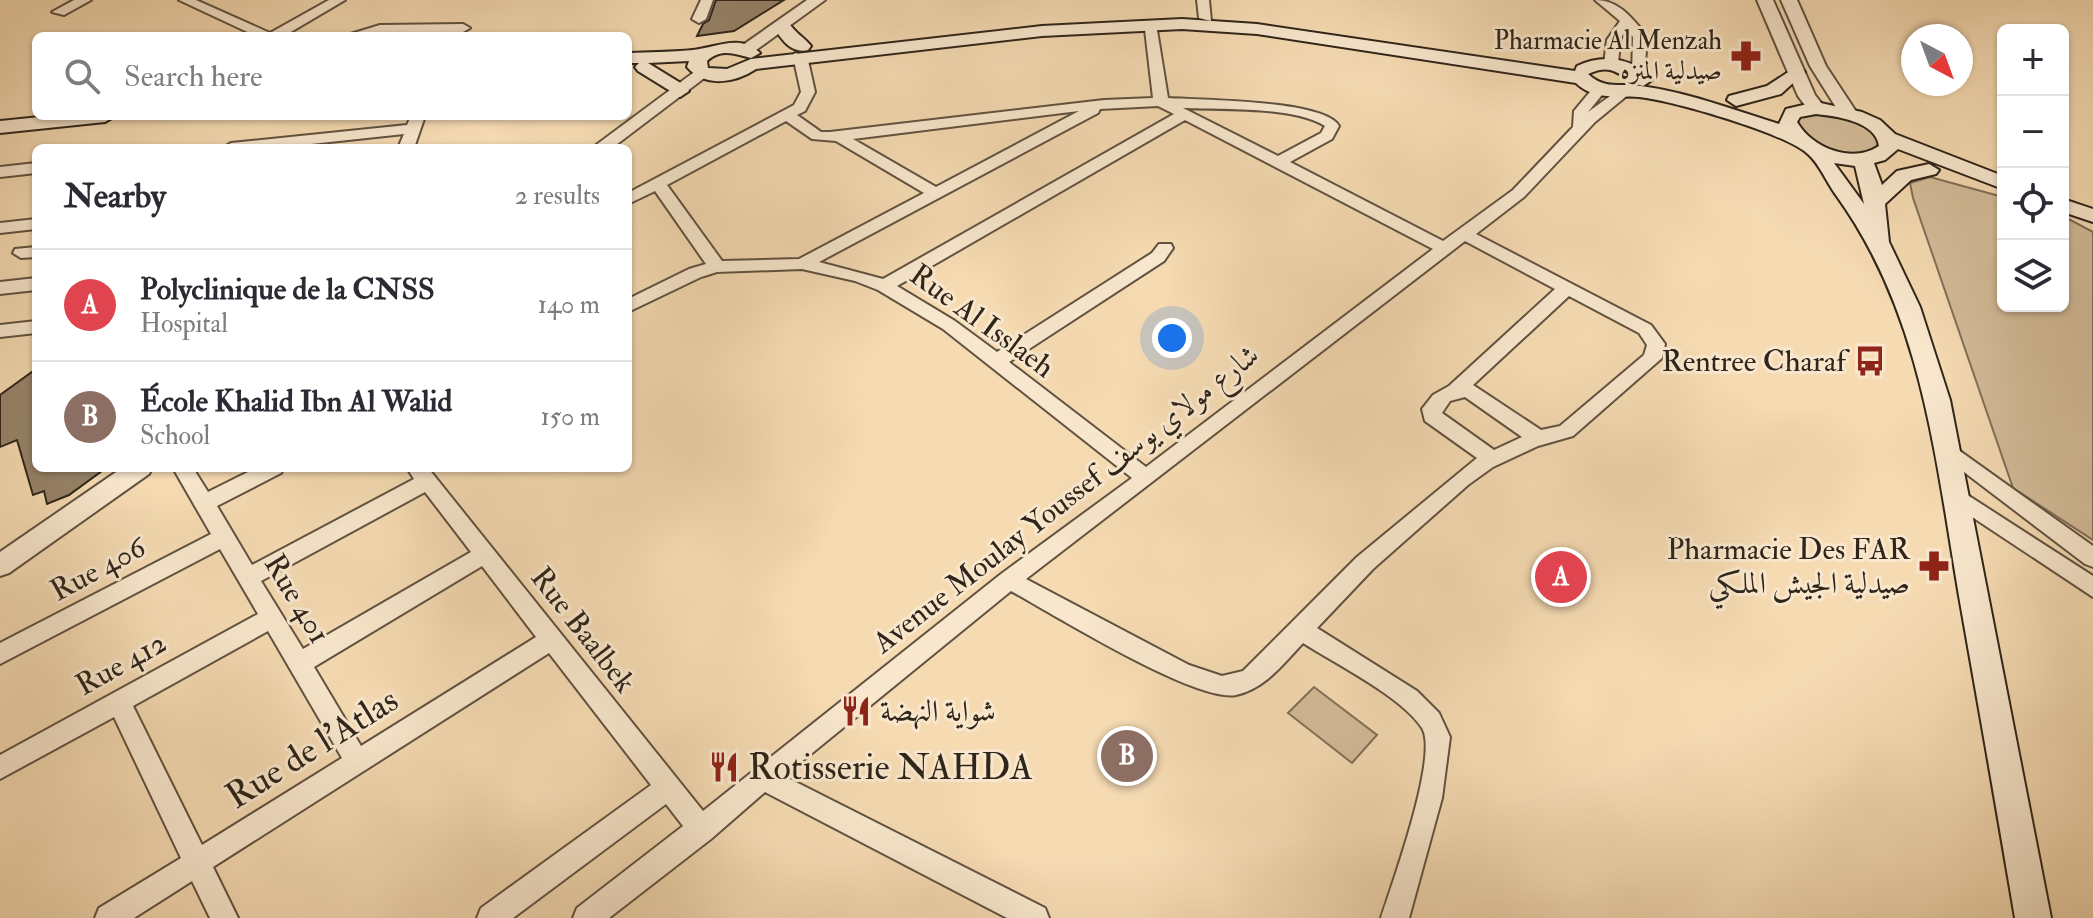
<!DOCTYPE html>
<html lang="en">
<head>
<meta charset="utf-8">
<style>
  body { margin:0; font-family:"IM FELL Double Pica",Amiri,serif; background:#f7f7f7; color:#2b2b33 }
  .controls { position:absolute; right:24px; top:24px; display:grid; overflow:hidden; border-radius:12px; box-shadow:0 2px 6px #0004 }
  .controls button { width:72px; height:72px; display:grid; place-items:center; padding:0; border:0; border-bottom:2px solid #e1e1e2; background:#fff; color:#2b2b33; font:40px sans-serif }
  .compass { position:absolute; left:1901px; top:24px; width:72px; height:72px; border-radius:50%; background:#fff; box-shadow:0 2px 6px #0004; rotate:139deg }
  .you { position:absolute; left:1172px; top:338px; width:28px; height:28px; margin:-20px; border:6px solid #fff; border-radius:50%; background:#1a73e8; box-shadow:0 0 0 12px #1a73e833 }
  .badge { display:grid; place-items:center; width:52px; height:52px; border-radius:50%; background:#8f2418; color:#fff; font-size:26px; font-weight:700 }
  .pin { position:absolute; translate:-50% -50%; border:4px solid #fff; box-shadow:0 2px 8px #0006 }
  .list { margin:0; padding:0; list-style:none }
  h2 { display:flex; justify-content:space-between; align-items:center; height:104px; margin:0; padding:0 32px; font-size:34px }
  h2 small { font-size:26px; font-weight:400; color:#7c7c81 }
  .list li { display:grid; grid-template-columns:52px 1fr auto; gap:24px; align-items:center; box-sizing:border-box; height:112px; padding:0 32px; border-top:2px solid #e1e1e2 }
  .list b { display:block; font-size:30px; white-space:nowrap }
  .list p { margin:0; font-size:26px; white-space:nowrap; color:#7c7c81 }
  .list em { font-size:26px; font-style:normal; color:#7c7c81 }
  .icon { flex:none; width:44px; height:44px; fill:none; stroke:currentColor; stroke-width:2; stroke-linecap:round; stroke-linejoin:round }
  .map { position:relative; flex:none; width:2093px; height:918px; overflow:hidden }
  .search { position:absolute; background:#fff; box-shadow:0 2px 6px #0004; left:32px; top:32px; width:600px; height:88px; display:flex; align-items:center; gap:20px; box-sizing:border-box; padding:0 28px; border-radius:12px; color:#7c7c81; font-size:30px }
  .panel { position:absolute; background:#fff; box-shadow:0 2px 6px #0004; left:32px; top:144px; width:600px; height:328px; border-radius:12px }
  .map>svg:first-child { display:block }
  .green { fill:#d3bb98; stroke:#817059; stroke-width:2 }
  .building { fill:#968369; stroke:#2f251a; stroke-width:2 }
  .lines { fill:none; stroke-linecap:round; stroke-linejoin:round }
  .minor-casing { stroke:#605240; stroke-width:4 }
  .tertiary-casing { stroke:#605240; stroke-width:4 }
  .secondary-casing { stroke:#2f251a; stroke-width:4 }
  .minor { fill:#f8e7cd; fill-rule:evenodd }
  .tertiary { fill:#f8e7cd; fill-rule:evenodd }
  .secondary { fill:#f8e7cd; fill-rule:evenodd }
  .labels { text-anchor:middle; dominant-baseline:central; stroke-width:6; stroke-linejoin:round; paint-order:stroke }
  .far-poi-label { font-size:26px; fill:#2f251a; stroke:#f8e7cd; text-anchor:end }
  .street-label { font-size:30px; fill:#2f251a; stroke:#f8e7cd }
  .poi-label { font-size:30px; fill:#2f251a; stroke:#f8e7cd; text-anchor:end }
  .near-street-label { font-size:36px; fill:#2f251a; stroke:#f8e7cd }
  .near-poi-label { font-size:36px; fill:#2f251a; stroke:#f8e7cd; text-anchor:start }
</style>
</head>
<body>
<div class="map">
<svg width="2093" height="918" viewBox="0 0 2093 918">
  <rect width="100%" height="100%" fill="#f5dab2"/>
  <filter id="stains"><feTurbulence type="fractalNoise" baseFrequency=".0025" numOctaves="4"/><feColorMatrix values="0 0 0 0 .2 0 0 0 0 .09 0 0 0 0 .02 0 0 0 .5 -.17"/></filter>
  <radialGradient id="worn" r=".72"><stop offset=".6" stop-color="#630" stop-opacity="0"/><stop offset="1" stop-color="#630" stop-opacity=".3"/></radialGradient>
  <!-- green -->
  <path class="green" d="M1817 113C1839 117 1869 118 1878 142L1876 147C1854 163 1828 148 1806 139L1796 122 1800 117Z
    M1930 177 2003 197V306H2063V216L2093 232V540L2013 488 1913 198 1910 183Z
    M1314 687 1377 735 1352 763 1288 713Z"/>
  <!-- building -->
  <path class="building" d="M716 0H784L734 31 697 36 703 24 709 20Z
    M36 369V468H106L69 495 47 504 44 491 33 495 17 440 0 447V395Z"/>
  <g class="lines">
    <!-- minor casing -->
    <g class="minor-casing">
      <path id="minor" d="M74 0H91L64 15 52 12Z
        M179 0H196L270 33 329 0H345L284 36H256Z
        M701 0H713L706 19 699 23 692 19Z
        M1197 0H1209L1211 21 1199 18Z
        M1595 0C1619 0 1632 18 1647 36L1644 79 1632 76 1633 37 1626 28 1620 40 1618 64 1611 68 1604 64 1607 40 1620 21Z
        M1144 21 1156 24 1168 98C1200 100 1325 100 1339 126L1332 139 1290 162 1443 241 1513 190 1573 127 1574 111 1594 87H1604L1606 90 1588 112 1617 91H1627L1629 94 1595 122 1524 197 1476 234 1651 325 1665 344 1662 358 1573 436 1538 446 1493 467 1468 485 1373 569 1317 628 1417 691 1439 713 1450 737 1442 798 1409 918H1381C1392 884 1439 755 1422 728 1402 697 1336 664 1303 643 1284 663 1265 689 1236 695 1196 703 1053 614 1011 591L784 776 1045 908 1049 918H1007L765 792 711 839 609 918H573L577 908 683 826 666 804 513 918H477L481 908 651 785 549 653 213 867 238 918H210L192 881 134 918H95L99 908 181 858 114 717 0 779V755L258 614 220 549 0 664V643L211 534 173 468H193L208 492 256 468H284L281 473 217 506 252 565 414 479 407 468H428L703 811 1001 574 1132 478 943 329 878 290 855 281 802 269 717 272 701 277 628 312V299L689 269 706 264 655 191 628 204V193L794 105 801 92 793 56 795 53 807 56 815 92 805 111 797 115 821 132H830L1104 100 1153 98ZM1158 106 1174 114 883 279 819 262 1098 113 1100 109ZM1183 108C1221 110 1294 106 1325 126L1321 133 1278 156ZM1079 111 936 187 853 139ZM1185 120 1433 249 1146 467 1009 362 1164 261 1173 248 1171 244H1159L1152 253 997 352 955 321 897 286ZM786 121 812 139 836 141 924 193 799 259 722 261 667 185ZM1465 241 1555 289 1449 386 1433 395 1422 409 1425 421 1477 458 1357 557 1243 671 1222 676 1189 665 1026 579ZM1569 296 1639 333 1647 345 1644 355 1560 426 1541 430 1473 385ZM1465 397 1522 437 1494 450 1442 413 1450 401ZM425 492 471 552 303 649 261 581ZM482 566 536 637 361 746 314 667ZM268 631 342 758 202 845 133 706Z
        M380 25 463 24 470 28 463 32 344 36Z
        M411 116H425L414 148H398L404 134 274 148H223L231 143 407 125Z
        M36 163V173L0 177V167Z
        M36 219V229L0 233V223Z
        M36 247V257L21 258 13 253 15 249Z
        M36 278V290L0 294V282Z
        M36 321V333L0 337V325Z
        M1950 444 2093 546V567L2085 564 1943 456 1940 451 1943 446Z
        M1955 487 2093 576V597L1948 501 1945 495 1948 489Z"/>
    </g>
    <!-- tertiary casing -->
    <g class="tertiary-casing">
      <path id="tertiary" d="M807 0H825L752 53H740V47Z
        M1757 0H1773L1815 95 1825 108 1822 112H1810L1798 96Z
        M1781 0H1797L1826 66 1857 113 1854 117H1842L1810 66Z
        M701 67 707 68 709 72 707 76 612 148H592Z
        M122 468H152L149 474 9 573 0 576V552Z"/>
    </g>
    <!-- secondary casing -->
    <g class="secondary-casing">
      <path id="secondary" d="M1182 19 1257 24 1575 71 1577 66C1602 54 1634 57 1652 80L1643 86C1620 80 1617 61 1588 74 1605 90 1620 83 1641 86 1687 92 1734 110 1779 124L1786 109 1816 102 1862 112 1880 120 1895 134 2003 176V189L1898 149 1885 160 1874 163 1882 185 1897 171 1929 164 1939 170 1936 174 1911 180 1885 204 1889 242 1920 307 1950 400 2051 918H2015C1997 811 1978 703 1959 596 1935 455 1922 314 1836 195 1827 183 1820 165 1809 155 1789 134 1671 100 1639 97 1616 95 1595 101 1576 83L1257 34 1182 29 1042 36 756 69C735 83 705 88 687 67L689 61 648 63 687 87 689 91 680 97 638 71 635 67 639 63H628V53C649 52 671 52 693 50 715 48 740 33 760 53L751 58C735 54 721 48 707 61L708 68 727 69 751 59 1042 26ZM1816 114C1835 116 1876 121 1879 146 1852 164 1812 148 1797 122L1800 117ZM1834 163 1855 166 1864 204Z
        M782 21 788 22C796 34 804 37 811 46L808 50C791 54 781 39 773 26Z
        M1796 67 1805 72 1781 94 1736 106 1727 100 1729 96 1767 86Z
        M50 116H115L105 122 0 133V121Z
        M2063 199 2093 209V222L2063 212Z"/>
    </g>
    <!-- minor -->
    <use href="#minor" class="minor"/>
    <!-- tertiary -->
    <use href="#tertiary" class="tertiary"/>
    <!-- secondary -->
    <use href="#secondary" class="secondary"/>
  </g>
  <!-- icons -->
  <defs>
    <g id="pharmacy-bare" transform="scale(2.4)"><path d="M-2-6h4v4h4v4h-4v4h-4v-4h-4v-4h4Z" fill="#8f2418" stroke="#f8e7cd" stroke-width="2.5" paint-order="stroke"/></g>
    <g id="bus-bare" transform="scale(2.4)"><path d="M-5-6H5V4H4V6H2V4H-2V6H-4V4H-5ZM-3.5-4V0h7V-4ZM-3.5 1.2v1.5H-2V1.2ZM2 1.2v1.5H3.5V1.2Z" fill="#8f2418" stroke="#f8e7cd" stroke-width="2.5" paint-order="stroke"/></g>
    <g id="restaurant-bare" transform="scale(2.4)"><path d="M-5-6h1v4h1v-4h1v4h1v-4h1v5L-1.5 .5V6h-2V.5L-5-1ZM5-6V6H3V1.5H1.5Q1.5-4 5-6Z" fill="#8f2418" stroke="#f8e7cd" stroke-width="2.5" paint-order="stroke"/></g>
  </defs>
  <g fill-rule="evenodd">
    <use href="#pharmacy-bare" x="1746" y="56"/>
    <use href="#bus-bare" x="1870" y="361"/>
    <use href="#pharmacy-bare" x="1934" y="566"/>
    <use href="#restaurant-bare" x="856" y="711"/>
    <use href="#restaurant-bare" x="724" y="767"/>
  </g>
  <g class="labels">
    <!-- far-poi labels -->
    <g class="far-poi-label">
      <text x="1722" y="41">Pharmacie Al Menzah<tspan x="1722" dy="30">صيدلية المنزه</tspan></text>
    </g>
    <!-- street labels -->
    <g class="street-label">
      <text transform="translate(982 321) rotate(36)">Rue Al Isslaeh</text>
      <text transform="translate(1066 499) rotate(-38)">Avenue Moulay Youssef شارع مولاي يوسف</text>
      <text transform="translate(98 569) rotate(-28)">Rue 406</text>
      <text transform="translate(297 599) rotate(59)">Rue 401</text>
      <text transform="translate(583 630) rotate(52)">Rue Baalbek</text>
      <text transform="translate(121 664) rotate(-29)">Rue 412</text>
    </g>
    <!-- poi labels -->
    <g class="poi-label">
      <text x="1846" y="361">Rentree Charaf</text>
      <text x="1910" y="549">Pharmacie Des FAR<tspan x="1910" dy="34">صيدلية الجيش الملكي</tspan></text>
      <text x="880" y="711" text-anchor="start">شواية النهضة</text>
    </g>
    <!-- near-street labels -->
    <g class="near-street-label">
      <text transform="translate(312 748) rotate(-32)">Rue de l'Atlas</text>
    </g>
    <!-- near-poi labels -->
    <g class="near-poi-label">
      <text x="748" y="767">Rotisserie NAHDA</text>
    </g>
  </g>
  <rect width="100%" height="100%" filter="url(#stains)"/>
  <rect width="100%" height="100%" fill="url(#worn)"/>
</svg>
<div class="controls">
<button>+</button>
<button>−</button>
<button><svg class="icon" aria-label="locate" viewBox="0 0 24 24"><circle cx="12" cy="12" r="6"/><path d="M12 2v4M12 18v4M2 12h4M18 12h4"/></svg></button>
<button><svg class="icon" aria-label="layers" viewBox="0 0 24 24"><path d="M12 4l9 5-9 5-9-5zM3 14l9 5 9-5"/></svg></button>
</div>
<svg class="compass" viewBox="-18 -18 36 36"><path d="M0-13l5 13h-10z" fill="#e53935"/><path d="M0 13l5-13h-10z" fill="#7c7c81"/></svg>
<div class="you"></div>
<div class="pin badge" style="left:1561px;top:577px;background:#e0444e">A</div>
<div class="pin badge" style="left:1127px;top:756px;background:#8d6e63">B</div>
<div class="search"><svg class="icon" aria-label="search" viewBox="0 0 24 24"><circle cx="10" cy="10" r="6"/><path d="M15 15l6 6"/></svg>Search here</div>
<section class="panel">
<h2>Nearby<small>2 results</small></h2>
<ul class="list">
<li><span class="badge" style="background:#e0444e">A</span><div><b>Polyclinique de la CNSS</b><p>Hospital</p></div><em>140 m</em></li>
<li><span class="badge" style="background:#8d6e63">B</span><div><b>École Khalid Ibn Al Walid</b><p>School</p></div><em>150 m</em></li>
</ul>
</section>
</div>
</body>
</html>
